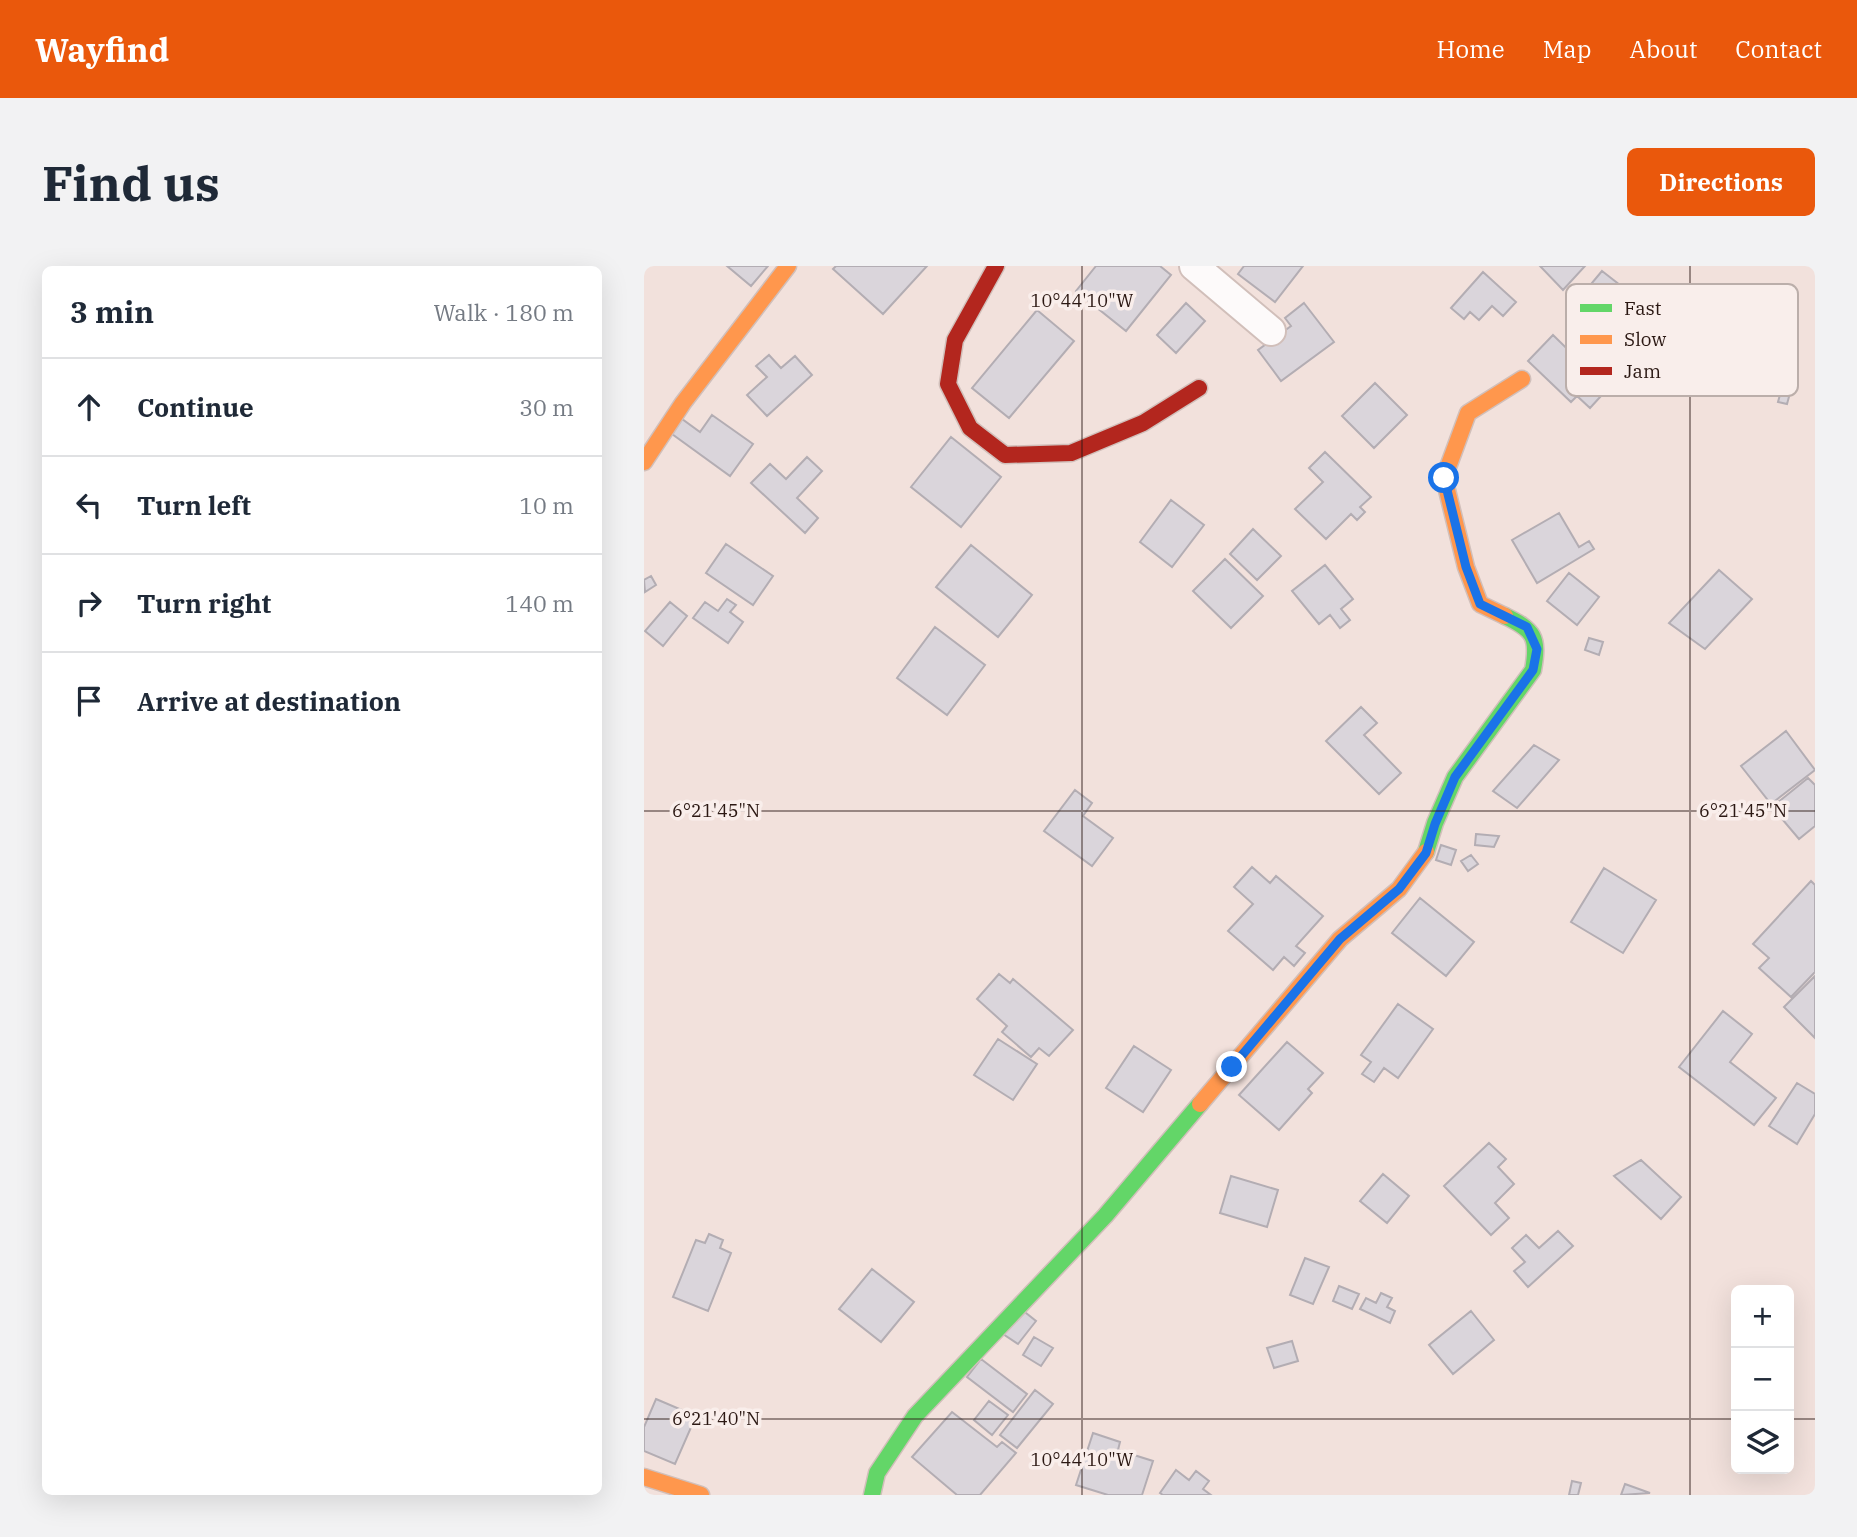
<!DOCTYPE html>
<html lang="en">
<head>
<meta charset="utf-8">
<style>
  body { margin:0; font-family:"IBM Plex Serif",serif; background:#f2f2f3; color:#1f2937 }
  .controls { position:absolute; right:21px; bottom:21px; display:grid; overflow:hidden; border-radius:10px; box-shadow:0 7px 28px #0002 }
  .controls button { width:63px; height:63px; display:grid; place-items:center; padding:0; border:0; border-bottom:2px solid #e0e1e3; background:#fff; color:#1f2937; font:35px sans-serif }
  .stop { position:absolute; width:21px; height:21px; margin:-16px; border:5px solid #1a73e8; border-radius:50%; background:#fff }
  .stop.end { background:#1a73e8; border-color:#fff; box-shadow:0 2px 7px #0008 }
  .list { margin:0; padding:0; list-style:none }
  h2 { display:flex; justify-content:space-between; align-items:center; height:91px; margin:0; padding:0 28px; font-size:30px }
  h2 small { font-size:23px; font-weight:400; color:#747a83 }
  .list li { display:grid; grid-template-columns:46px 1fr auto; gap:21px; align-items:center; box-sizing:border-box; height:98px; padding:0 28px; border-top:2px solid #e0e1e3 }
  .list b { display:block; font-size:26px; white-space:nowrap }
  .list em { font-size:23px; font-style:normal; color:#747a83 }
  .icon { flex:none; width:38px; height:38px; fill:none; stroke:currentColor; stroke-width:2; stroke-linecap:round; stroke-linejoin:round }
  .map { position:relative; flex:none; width:1171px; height:1229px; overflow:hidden; border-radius:10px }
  header { display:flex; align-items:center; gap:42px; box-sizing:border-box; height:98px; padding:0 35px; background:#ea580c; color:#fff }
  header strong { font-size:33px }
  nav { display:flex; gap:38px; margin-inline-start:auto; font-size:24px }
  .intro { display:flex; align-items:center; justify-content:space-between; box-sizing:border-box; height:168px; padding:0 42px }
  h1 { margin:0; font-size:49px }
  .button { padding:18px 32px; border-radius:10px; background:#ea580c; color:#fff; font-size:24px; font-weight:700 }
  main { display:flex; gap:42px; padding:0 42px }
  aside { flex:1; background:#fff; border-radius:10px; box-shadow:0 7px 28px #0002 }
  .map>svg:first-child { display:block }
  .building { fill:#dad5db; stroke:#b3adb3; stroke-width:2 }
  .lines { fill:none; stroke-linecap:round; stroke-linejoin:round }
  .street-casing { stroke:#d1bfba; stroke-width:32 }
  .fast-casing { stroke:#d1bfba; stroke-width:19 }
  .slow-casing { stroke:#d1bfba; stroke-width:19 }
  .jam-casing { stroke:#d1bfba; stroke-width:19 }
  .street { stroke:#fdfafa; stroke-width:28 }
  .fast { stroke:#63d668; stroke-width:16 }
  .slow { stroke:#ff974d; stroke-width:16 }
  .jam { stroke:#b3261e; stroke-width:16 }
  .route { stroke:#1a73e8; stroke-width:9 }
  .ticks { fill:none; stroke:#2b1813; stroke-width:2; stroke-opacity:0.45 }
  .key { fill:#f9eeeb; stroke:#bbaeaa; stroke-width:2 }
  .key-label { font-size:19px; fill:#2b1813 }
  .ticks-label { font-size:18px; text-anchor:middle; fill:#2b1813; stroke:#f9eeeb; stroke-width:7; stroke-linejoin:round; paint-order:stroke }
</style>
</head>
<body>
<header>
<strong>Wayfind</strong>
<nav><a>Home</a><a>Map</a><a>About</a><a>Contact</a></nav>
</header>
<div class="intro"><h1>Find us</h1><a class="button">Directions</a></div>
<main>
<aside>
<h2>3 min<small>Walk · 180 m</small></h2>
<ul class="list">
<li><svg class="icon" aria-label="ahead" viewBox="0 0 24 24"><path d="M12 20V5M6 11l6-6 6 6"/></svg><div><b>Continue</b></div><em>30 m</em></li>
<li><svg class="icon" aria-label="left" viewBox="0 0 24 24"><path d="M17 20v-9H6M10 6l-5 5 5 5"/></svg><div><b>Turn left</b></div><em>10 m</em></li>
<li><svg class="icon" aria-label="right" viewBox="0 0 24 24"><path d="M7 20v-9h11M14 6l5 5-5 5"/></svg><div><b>Turn right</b></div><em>140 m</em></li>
<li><svg class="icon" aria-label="arrive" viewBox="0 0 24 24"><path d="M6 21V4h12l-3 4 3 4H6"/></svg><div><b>Arrive at destination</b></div></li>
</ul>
</aside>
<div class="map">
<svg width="1171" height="1229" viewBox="0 0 1171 1229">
  <rect width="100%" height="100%" fill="#f2e1dc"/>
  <!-- building -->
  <path class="building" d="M83 0H124L107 20Z
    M192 0H283L239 48 189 3Z
    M452 0H516L527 9 482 65 432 25Z
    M600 0H659L631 36 594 8Z
    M896 0H941L919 24Z
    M958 5 990 30 964 62 932 36Z
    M839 6 872 36 859 50 848 40 835 54 826 46 820 53 807 42Z
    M542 37 561 55 532 87 513 69Z
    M660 37 690 76 637 115 614 84 647 60 641 52Z
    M393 44 430 75 365 152 328 122Z
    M909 69 952 111 945 119 957 130 946 142 933 130 927 136 884 95Z
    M125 89 137 102 151 90 168 109 123 150 103 129 123 111 112 100Z
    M731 117 763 149 730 182 698 150Z
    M1137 125 1146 127 1143 138 1134 136Z
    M68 149 109 178 86 210 28 168 38 153 56 166Z
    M307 171 357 211 317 261 267 221Z
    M681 186 727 231 716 241 721 246 713 254 707 248 682 273 651 243 679 216 665 202Z
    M163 191 178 205 153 232 174 252 161 267 107 217 126 198 142 213Z
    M527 234 560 259 528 301 496 276Z
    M915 247 935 281 945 275 950 283 893 317 868 274Z
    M609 263 637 290 613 314 586 288Z
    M82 278 129 310 109 339 62 307Z
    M327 279 388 329 354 371 292 321Z
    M581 293 619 330 587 362 549 325Z
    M681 299 709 333 697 343 706 354 696 362 686 349 675 358 648 325Z
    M1075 304 1108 333 1061 383 1025 357Z
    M925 307 955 331 933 359 903 335Z
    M7 310 12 319 1 326 0 314Z
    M83 333 92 339 86 346 99 356 84 377 49 352 61 336 74 345Z
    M26 336 43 350 19 380 1 365Z
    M291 361 341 399 303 449 253 412Z
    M945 372 959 376 955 389 941 384Z
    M717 441 733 457 720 469 757 507 735 528 682 475Z
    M1142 465 1171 504 1127 538 1097 500Z
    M890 479 915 494 873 542 849 525Z
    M1164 512 1171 519V560L1155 573 1128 541Z
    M431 524 448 537 439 550 469 572 448 600 400 565Z
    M832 568 855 570 850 581 831 579Z
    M797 579 812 584 807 599 792 594Z
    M827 589 834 598 824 605 817 595Z
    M608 601 626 617 632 610 679 650 652 680 661 687 650 700 640 691 629 704 584 665 609 638 590 621Z
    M960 602 1012 634 979 687 927 656Z
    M1167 615 1171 619V706L1147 731 1115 702 1125 692 1109 678Z
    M776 632 830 676 802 710 748 667Z
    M355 708 366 717 369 713 429 764 405 790 395 782 387 791 358 766 363 760 333 733Z
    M1171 710V772L1140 741Z
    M754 738 789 763 754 812 740 802 730 816 718 808 727 796 717 789Z
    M1079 745 1108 768 1086 796 1132 832 1110 859 1035 801Z
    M354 773 393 798 369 834 330 809Z
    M643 776 679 807 664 823 668 827 635 864 595 829Z
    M490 780 527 804 499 846 462 822Z
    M1153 817 1171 828V848L1153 878 1125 860Z
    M845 877 862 893 854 901 870 918 851 937 865 952 847 969 800 920Z
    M997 894 1037 931 1017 953 970 910Z
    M739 908 765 930 743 957 716 935Z
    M587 910 634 924 623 961 576 947Z
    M914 965 929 980 884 1021 870 1005 881 996 868 982 882 969 895 982Z
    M65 968 79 974 76 982 87 987 64 1045 29 1031 52 974 61 977Z
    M661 992 685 1001 669 1038 646 1029Z
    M228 1003 270 1036 237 1076 195 1043Z
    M695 1020 715 1028 708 1043 689 1035Z
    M737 1027 748 1032 743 1041 751 1045 746 1057 716 1043 722 1032 732 1037Z
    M377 1043 392 1055 374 1078 359 1068Z
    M827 1045 850 1074 809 1108 785 1079Z
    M390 1071 409 1082 397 1100 379 1089Z
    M648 1075 654 1095 630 1102 623 1082Z
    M337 1093 383 1128 369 1146 323 1111Z
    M391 1124 409 1138 373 1182 356 1169Z
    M12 1133 52 1150 31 1198 0 1185V1161Z
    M345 1135 364 1149 348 1169 330 1154Z
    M308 1146 353 1181 358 1176 372 1187 336 1229H313L268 1191Z
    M449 1167 476 1176 474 1184 509 1195 498 1229H464L432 1219Z
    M532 1204 545 1214 552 1205 565 1215 559 1223 567 1229H519L516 1227Z
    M928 1215 937 1217 934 1229H925Z
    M981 1218 1006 1227 977 1229Z"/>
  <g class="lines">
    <!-- street casing -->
    <g class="street-casing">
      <path id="street" d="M550 0 627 65"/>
    </g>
    <!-- fast casing -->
    <g class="fast-casing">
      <path id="fast" d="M782 586 791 557 811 511 889 404C895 371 890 364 861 350
        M228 1229 233 1207 271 1150 461 950 556 838"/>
    </g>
    <!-- slow casing -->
    <g class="slow-casing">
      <path id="slow" d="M0 196 39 137 144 0
        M861 350 836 338 822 301 800 212 824 147 878 113
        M556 838 696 673 755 623 782 586
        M0 1211 57 1229"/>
    </g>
    <!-- jam casing -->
    <g class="jam-casing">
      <path id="jam" d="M352 0 311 74 304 118 326 162 361 189 427 187 499 157 555 122"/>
    </g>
    <!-- street -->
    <use href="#street" class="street"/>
    <!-- fast -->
    <use href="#fast" class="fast"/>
    <!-- slow -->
    <use href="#slow" class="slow"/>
    <!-- jam -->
    <use href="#jam" class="jam"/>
  </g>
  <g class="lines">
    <!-- route -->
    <path class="route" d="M588 801 696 673 755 623 782 587 791 558 811 511 889 404 893 383 883 361 836 338 822 301 800 212"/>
  </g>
  <!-- ticks -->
  <path class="ticks" d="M438 0V1229M1046 0V1229M0 545H1171M0 1153H1092M1145 1153H1171"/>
  <!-- legend -->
  <rect x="922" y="18" width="232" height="112" rx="10" class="key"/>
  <rect x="936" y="38" width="32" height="8" fill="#63d668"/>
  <rect x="936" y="69" width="32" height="9" fill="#ff974d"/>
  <rect x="936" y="101" width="32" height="8" fill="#b3261e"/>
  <g class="key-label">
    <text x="980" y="49">Fast</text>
    <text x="980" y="80">Slow</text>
    <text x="980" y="112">Jam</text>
  </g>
  <g class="ticks-label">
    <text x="438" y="41">10°44'10"W</text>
    <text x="72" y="551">6°21'45"N</text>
    <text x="1099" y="551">6°21'45"N</text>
    <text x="72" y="1159">6°21'40"N</text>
    <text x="438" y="1200">10°44'10"W</text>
  </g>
</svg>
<div class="controls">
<button>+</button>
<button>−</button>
<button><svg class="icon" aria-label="layers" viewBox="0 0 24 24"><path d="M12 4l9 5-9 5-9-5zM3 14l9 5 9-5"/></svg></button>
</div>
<div class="stop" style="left:800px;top:212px"></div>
<div class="stop end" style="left:588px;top:801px"></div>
</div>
</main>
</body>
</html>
